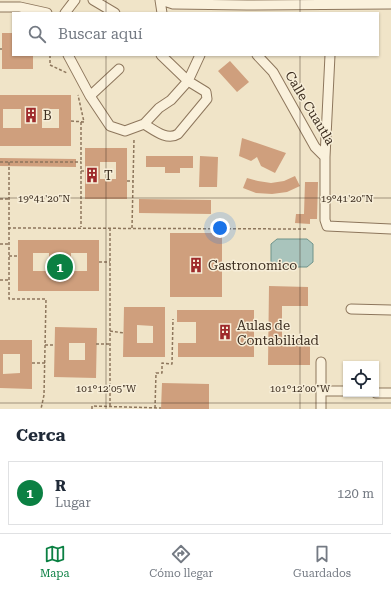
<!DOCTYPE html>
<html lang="es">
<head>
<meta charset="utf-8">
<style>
  body { margin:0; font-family:"Roboto Serif",serif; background:#f6f6f7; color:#1f2937 }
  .controls { position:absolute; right:12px; bottom:12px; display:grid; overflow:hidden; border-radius:0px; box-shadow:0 1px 3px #0004 }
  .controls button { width:36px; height:36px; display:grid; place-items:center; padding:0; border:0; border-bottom:1px solid #e0e1e3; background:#fff; color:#1f2937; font:20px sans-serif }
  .you { position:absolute; left:220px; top:228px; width:14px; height:14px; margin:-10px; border:3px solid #fff; border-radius:50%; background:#1a73e8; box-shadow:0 0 0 6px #1a73e833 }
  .badge { display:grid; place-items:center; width:26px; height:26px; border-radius:50%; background:#0b8043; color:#fff; font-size:13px; font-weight:700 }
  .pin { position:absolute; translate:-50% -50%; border:2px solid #fff; box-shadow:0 1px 4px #0006 }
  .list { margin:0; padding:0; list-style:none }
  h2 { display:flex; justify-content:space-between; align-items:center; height:52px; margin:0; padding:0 16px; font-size:17px }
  h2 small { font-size:13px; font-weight:400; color:#747a83 }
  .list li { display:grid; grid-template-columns:26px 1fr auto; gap:12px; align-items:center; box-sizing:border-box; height:64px; margin:0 8px 8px; padding:0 8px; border:1px solid #e0e1e3; border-radius:0px }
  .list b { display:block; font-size:15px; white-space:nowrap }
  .list p { margin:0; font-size:13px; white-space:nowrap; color:#747a83 }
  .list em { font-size:13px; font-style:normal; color:#747a83 }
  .icon { flex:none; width:22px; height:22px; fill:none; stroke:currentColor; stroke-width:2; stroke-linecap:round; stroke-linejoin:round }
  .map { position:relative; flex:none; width:391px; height:409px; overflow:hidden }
  .search { position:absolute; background:#fff; box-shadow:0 1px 3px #0004; left:12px; right:12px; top:12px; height:44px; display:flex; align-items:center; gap:10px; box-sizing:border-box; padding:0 14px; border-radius:0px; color:#747a83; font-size:15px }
  .sheet { height:124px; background:#fff }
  nav { display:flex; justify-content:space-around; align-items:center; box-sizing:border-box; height:56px; border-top:1px solid #e0e1e3; background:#fff; font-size:11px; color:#747a83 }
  nav a { display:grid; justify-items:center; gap:2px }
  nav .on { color:#0b8043 }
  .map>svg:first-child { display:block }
  .water { fill:#a9c4bc; stroke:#6f938a }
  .building { fill:#cf9f7d; fill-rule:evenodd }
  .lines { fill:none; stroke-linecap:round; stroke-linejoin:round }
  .minor-casing { stroke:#8d765c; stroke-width:11 }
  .path { stroke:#8d765c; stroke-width:1.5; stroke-dasharray:3 2; stroke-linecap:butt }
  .minor { stroke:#faf1dc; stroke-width:9 }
  .ticks { fill:none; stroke:#3d2e20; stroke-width:1; stroke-opacity:0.45 }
  .labels { text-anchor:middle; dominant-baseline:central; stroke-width:3; stroke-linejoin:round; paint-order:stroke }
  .street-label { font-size:13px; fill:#3d2e20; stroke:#f7eed8 }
  .poi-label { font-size:13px; fill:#3d2e20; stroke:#f7eed8; text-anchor:start }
  .ticks-label { font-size:10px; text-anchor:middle; fill:#3d2e20; stroke:#f7eed8; stroke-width:3; stroke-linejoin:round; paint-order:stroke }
</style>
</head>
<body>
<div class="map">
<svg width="391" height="409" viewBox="0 0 391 409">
  <rect width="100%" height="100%" fill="#f0e4c8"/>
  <!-- water -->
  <path class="water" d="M277 239H307L313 244V262L307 267H277L271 262V244Z"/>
  <!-- building -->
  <path class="building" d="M2 33H13V55H33V69H2Z
    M230 61 249 82 237 92 218 71Z
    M0 95H71V146H0ZM3 109H21V128H3ZM42 109H59V128H42Z
    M242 138 286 153 275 173 261 166 257 157 251 161 239 156Z
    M85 148H127V199H85ZM100 162H116V179H100Z
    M146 156H193V168H180V173H165V167H146Z
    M200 156 218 157 217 187H199Z
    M0 158 76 159V167L0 166Z
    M295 176 300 186 287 192 272 194 256 193 243 188 247 178 258 181 271 183 284 181Z
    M305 182H318L317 219H310V224L295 223 296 214H304Z
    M139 199 211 200V214L139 213Z
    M170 233H222V297H170Z
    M18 240H99V291H18ZM33 253H49V271H33ZM71 253H87V271H71Z
    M269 286 308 287V306H282V339L310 340V365H268Z
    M124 307H165V357H123ZM137 325 153 326V343H137Z
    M177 310H254V357H178V343H196V322H177Z
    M55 327 97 328 96 378 54 377ZM69 343H85V360H69Z
    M0 340H32V389L0 388ZM3 354H20V373L3 374Z
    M162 383 209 384V409H161Z"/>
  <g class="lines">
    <!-- minor casing -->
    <g class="minor-casing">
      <path id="minor" d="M93 0 115 13
        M160 0 162 13
        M161 0 173 4 247 5 391 4
        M0 7H20L47 13
        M65 13 75 0
        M68 55 90 96 110 126 125 131 144 124 159 108 171 100 188 81 200 55
        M257 55 273 72 315 147 325 157
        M330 55 325 157V220L327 226 391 229
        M90 96 119 69
        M144 124C154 130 167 141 178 134L207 99 206 92 188 81 161 55
        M351 309 391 310
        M321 391H346
        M376 393H391
        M321 409V362"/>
    </g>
    <!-- path -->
    <path class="path" d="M0 49H2
      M50 55V65L67 73
      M71 121 84 122 78 95
      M81 122V162
      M0 162H81V227
      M9 162V299H46L44 395 41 409
      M81 171H85
      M127 181H133
      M0 199H8
      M8 228 306 229
      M110 228V406
      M132 228 134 139
      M0 244H8
      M9 256H18
      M99 262H110
      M0 280H8
      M110 331 124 333
      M96 344H110
      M45 345H55
      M32 363H45
      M155 408 156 373H162V363L172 364 173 319
      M92 409V406L161 408"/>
    <!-- minor -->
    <use href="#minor" class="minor"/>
  </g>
  <!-- ticks -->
  <path class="ticks" d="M106 0V13M300 0V13M106 55V409M300 55V409M0 198H391M0 403H391"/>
  <!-- icons -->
  <defs>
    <g id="building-bare" transform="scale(1.2)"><path d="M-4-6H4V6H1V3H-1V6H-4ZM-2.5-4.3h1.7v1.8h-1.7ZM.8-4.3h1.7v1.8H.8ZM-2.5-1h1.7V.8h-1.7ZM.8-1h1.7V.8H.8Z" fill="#9e2a2b" stroke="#f7eed8" stroke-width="2.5" paint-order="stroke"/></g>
  </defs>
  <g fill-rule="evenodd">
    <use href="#building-bare" x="31" y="115"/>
    <use href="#building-bare" x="92" y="175"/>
    <use href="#building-bare" x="196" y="265"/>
    <use href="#building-bare" x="225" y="332"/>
  </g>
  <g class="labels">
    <!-- street labels -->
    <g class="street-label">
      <text transform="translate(310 108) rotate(59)">Calle Cuautla</text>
    </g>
    <!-- poi labels -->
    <g class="poi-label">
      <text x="43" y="115">B</text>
      <text x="104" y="175">T</text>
      <text x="208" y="265">Gastronomico</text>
      <text x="237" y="325">Aulas de<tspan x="237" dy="15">Contabilidad</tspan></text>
    </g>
  </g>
  <g class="ticks-label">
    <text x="44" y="202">19°41'20"N</text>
    <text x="347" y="202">19°41'20"N</text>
    <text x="106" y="392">101°12'05"W</text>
    <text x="300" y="392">101°12'00"W</text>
  </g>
</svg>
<div class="controls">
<button><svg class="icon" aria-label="locate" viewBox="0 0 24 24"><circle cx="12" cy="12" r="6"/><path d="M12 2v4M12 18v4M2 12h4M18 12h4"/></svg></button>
</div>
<div class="you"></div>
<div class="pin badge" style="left:60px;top:267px">1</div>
<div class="search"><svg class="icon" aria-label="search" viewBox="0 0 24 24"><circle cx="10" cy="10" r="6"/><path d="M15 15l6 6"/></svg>Buscar aquí</div>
</div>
<section class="sheet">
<h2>Cerca<small></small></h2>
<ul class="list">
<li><span class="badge">1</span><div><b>R</b><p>Lugar</p></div><em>120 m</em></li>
</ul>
</section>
<nav>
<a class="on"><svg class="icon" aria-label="map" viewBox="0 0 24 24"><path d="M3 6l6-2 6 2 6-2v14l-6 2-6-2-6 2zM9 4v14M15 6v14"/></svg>Mapa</a>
<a><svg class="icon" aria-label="directions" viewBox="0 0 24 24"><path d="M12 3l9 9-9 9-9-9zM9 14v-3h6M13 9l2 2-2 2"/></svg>Cómo llegar</a>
<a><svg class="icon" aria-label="saved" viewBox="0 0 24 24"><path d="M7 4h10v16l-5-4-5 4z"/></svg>Guardados</a>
</nav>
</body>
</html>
